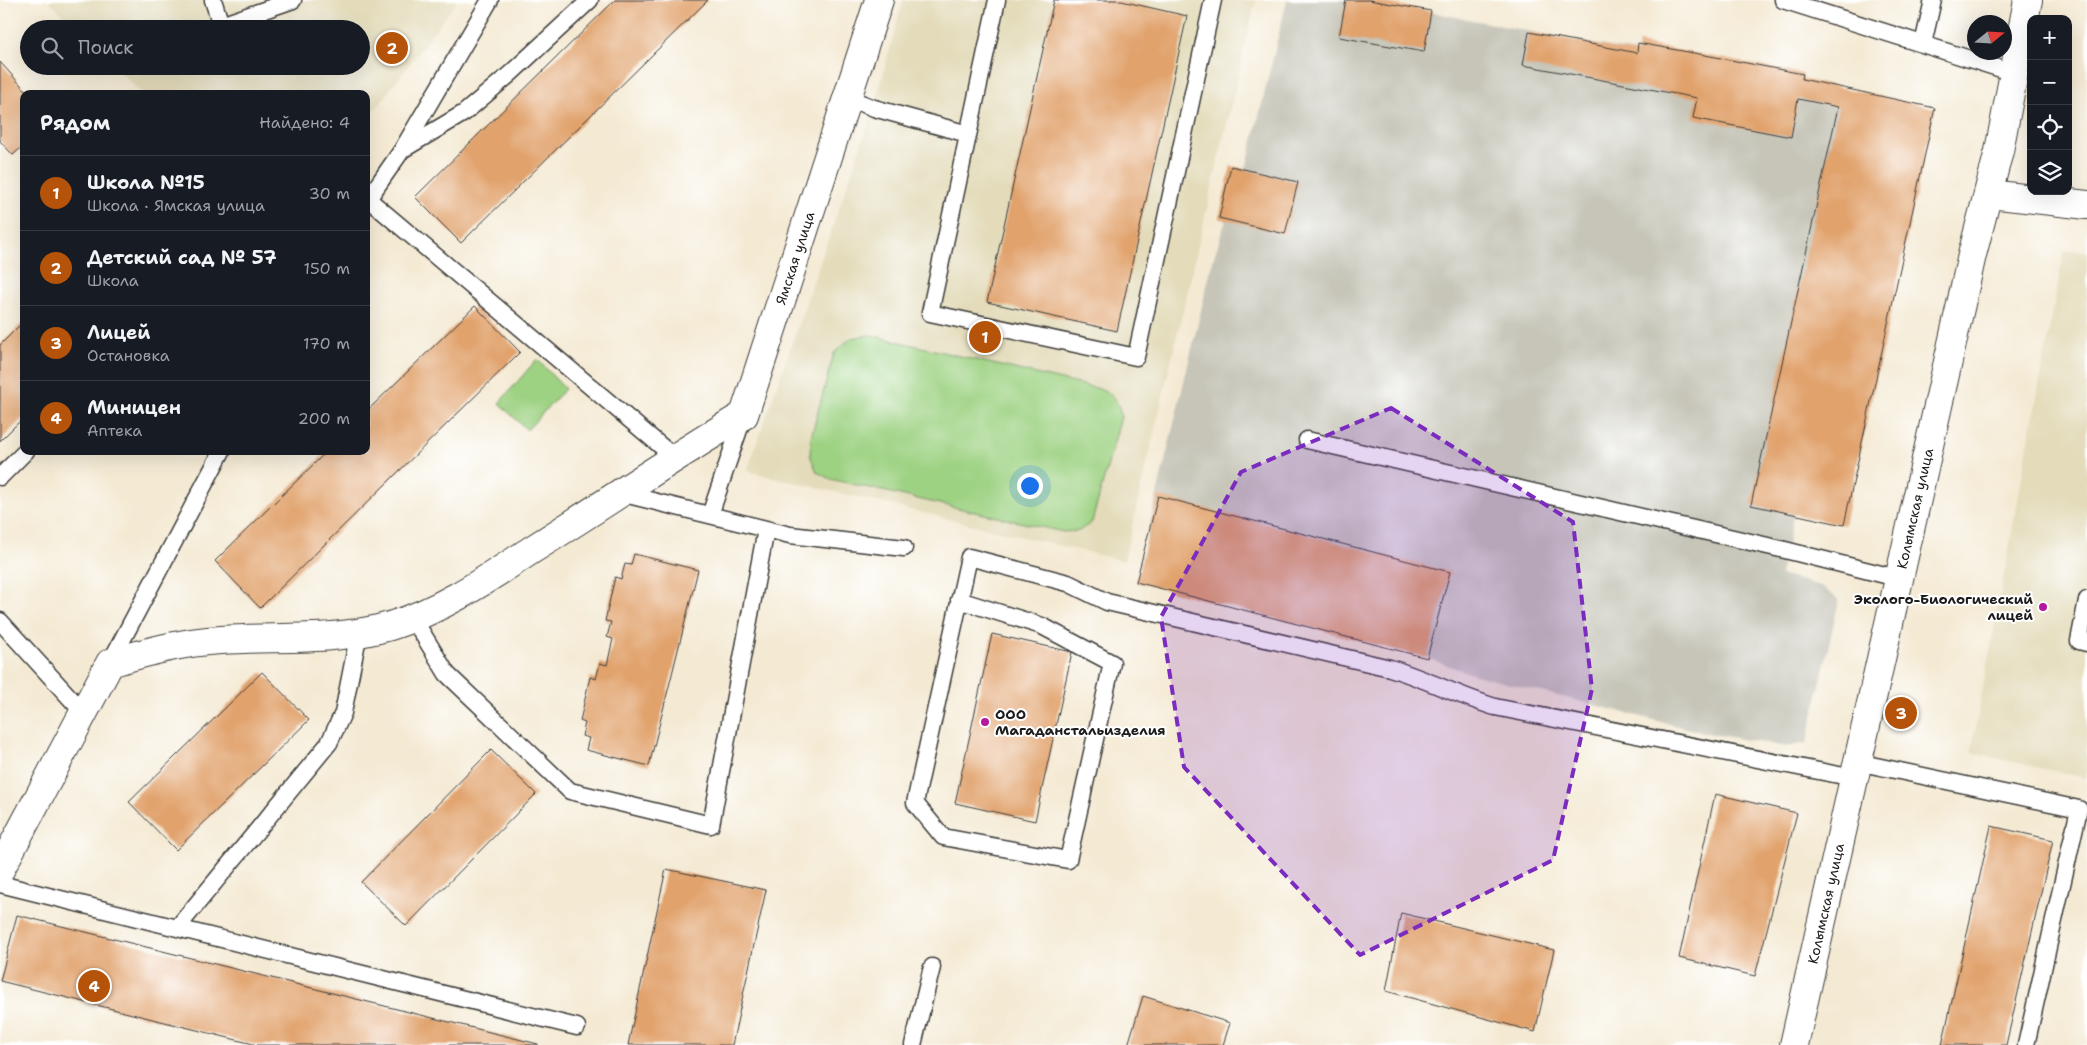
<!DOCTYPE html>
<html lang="ru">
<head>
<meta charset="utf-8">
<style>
  body { margin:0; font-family:"Shantell Sans",sans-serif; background:#20242c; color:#f1f3f6 }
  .controls { position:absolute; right:15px; top:15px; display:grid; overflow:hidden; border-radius:10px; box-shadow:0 5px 20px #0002 }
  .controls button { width:45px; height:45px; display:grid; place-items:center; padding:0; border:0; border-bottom:1px solid #363941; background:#171b24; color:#f1f3f6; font:25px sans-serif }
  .compass { position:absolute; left:1967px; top:15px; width:45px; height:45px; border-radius:50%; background:#171b24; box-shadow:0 5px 20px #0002; rotate:72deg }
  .you { position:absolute; left:1029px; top:485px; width:18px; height:18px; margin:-12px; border:4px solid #fff; border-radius:50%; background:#1a73e8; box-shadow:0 0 0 8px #1a73e833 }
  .badge { display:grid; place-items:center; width:32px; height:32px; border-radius:50%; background:#b45309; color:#fff; font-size:16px; font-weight:700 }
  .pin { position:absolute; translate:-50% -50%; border:2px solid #fff; box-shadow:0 1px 5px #0006 }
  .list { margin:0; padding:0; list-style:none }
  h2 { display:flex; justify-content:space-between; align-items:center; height:65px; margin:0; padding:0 20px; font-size:21px }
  h2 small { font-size:16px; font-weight:400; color:#9ea1a6 }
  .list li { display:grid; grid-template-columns:32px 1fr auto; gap:15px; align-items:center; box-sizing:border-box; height:75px; padding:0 20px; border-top:1px solid #363941 }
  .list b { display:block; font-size:19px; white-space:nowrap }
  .list p { margin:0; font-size:16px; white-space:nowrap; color:#9ea1a6 }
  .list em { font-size:16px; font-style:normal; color:#9ea1a6 }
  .icon { flex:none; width:28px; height:28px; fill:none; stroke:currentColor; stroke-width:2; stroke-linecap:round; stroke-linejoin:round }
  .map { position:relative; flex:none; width:2087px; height:1045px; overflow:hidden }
  .search { position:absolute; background:#171b24; box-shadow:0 5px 20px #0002; left:20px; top:20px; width:350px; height:55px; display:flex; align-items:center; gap:12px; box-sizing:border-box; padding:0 18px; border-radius:28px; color:#9ea1a6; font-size:19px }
  .panel { position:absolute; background:#171b24; box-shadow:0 5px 20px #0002; left:20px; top:90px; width:350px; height:365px; border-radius:10px }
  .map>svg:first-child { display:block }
  .built { fill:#e3dbba }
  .industrial { fill:#c6c5b8 }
  .green { fill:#9dd282; stroke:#5c774f }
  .building { fill:#e1a26c }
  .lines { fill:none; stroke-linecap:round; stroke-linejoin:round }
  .service-casing { stroke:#3c3b38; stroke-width:19 }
  .minor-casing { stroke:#3c3b38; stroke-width:30 }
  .tertiary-casing { stroke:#3c3b38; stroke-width:30 }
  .service { stroke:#fff; stroke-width:16 }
  .minor { stroke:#fff; stroke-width:28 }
  .tertiary { stroke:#fff; stroke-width:28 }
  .marked { fill:#7b2cbf; fill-opacity:0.2; stroke:#7b2cbf; stroke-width:4; stroke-dasharray:10 6; stroke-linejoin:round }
  .poi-dot { fill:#b5179e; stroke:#fff; stroke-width:2 }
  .labels { text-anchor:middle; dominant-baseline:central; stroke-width:4; stroke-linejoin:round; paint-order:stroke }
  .street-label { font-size:14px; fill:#1c1c1c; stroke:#fff }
  .poi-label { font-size:14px; font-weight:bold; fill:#1c1c1c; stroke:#fff; text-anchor:end }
</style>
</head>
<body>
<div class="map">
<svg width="2087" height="1045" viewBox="0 0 2087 1045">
  <rect width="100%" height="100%" fill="#fff"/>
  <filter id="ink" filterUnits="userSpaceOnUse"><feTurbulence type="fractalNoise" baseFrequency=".02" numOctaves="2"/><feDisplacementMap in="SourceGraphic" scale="10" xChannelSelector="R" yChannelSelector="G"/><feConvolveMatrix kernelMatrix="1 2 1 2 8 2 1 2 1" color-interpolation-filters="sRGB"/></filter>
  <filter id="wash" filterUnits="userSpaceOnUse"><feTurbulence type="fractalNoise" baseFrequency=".0096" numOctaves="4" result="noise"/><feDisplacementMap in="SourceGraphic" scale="20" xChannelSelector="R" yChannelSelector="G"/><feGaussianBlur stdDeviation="1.12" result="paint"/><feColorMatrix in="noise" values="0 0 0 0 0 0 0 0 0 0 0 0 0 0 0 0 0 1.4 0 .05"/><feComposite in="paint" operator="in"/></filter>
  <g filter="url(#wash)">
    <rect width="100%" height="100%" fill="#f4ead4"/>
    <!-- built -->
    <path class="built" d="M48 0H458L378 106 366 117V94H142L115 66H361V29H77Z
      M903 0H1256L1124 561 747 471 874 108Z
      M2064 251H2087V778L1971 753Z"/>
    <!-- industrial -->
    <path class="industrial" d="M1287 0H1369L1636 52 1638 43 1803 74 1802 80 1935 108 1844 525 1794 514 1780 575 1821 586 1839 600 1807 743 1786 747 1701 732 1475 675 1427 658 1136 582 1213 260 1226 220 1219 218 1231 166 1246 169Z"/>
    <!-- green -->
    <path class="green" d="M870 335 1104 390C1116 398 1119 403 1121 417L1092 522 1079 531 1063 532 830 479 817 472 810 455 811 437 834 353 851 338Z
      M537 359 565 389 527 430 499 403Z"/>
    <g id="blocks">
      <!-- building -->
      <path class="building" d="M615 0H708L461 243 415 197Z
        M1054 0H1117L1187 16 1117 331 987 302Z
        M1346 0H1369L1431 11 1424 52 1339 37Z
        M1529 32 1637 53 1638 43 1705 55 1803 74 1802 79 1935 108 1844 525 1751 505 1838 107 1798 99 1791 137 1693 118 1697 98 1523 65Z
        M0 62 29 94H24V145L13 155 0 141Z
        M1231 166 1298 182 1285 234 1219 218Z
        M475 306 520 352 260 608 215 561 327 451H366V412Z
        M24 321V417L0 441V345Z
        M1158 496 1450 572 1427 658 1136 582Z
        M634 554 698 570 649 766 586 750 589 738 582 736 585 723 580 721 590 677 596 679 600 663 607 665 613 639 607 637 611 622 605 621 615 577 621 579 625 564 631 565Z
        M992 634 1072 652 1035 821 955 803Z
        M262 672 309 720 176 850 129 802Z
        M491 750 536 794 406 926 361 882Z
        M1715 794 1797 813 1755 976 1679 958Z
        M1991 826 2053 840 2006 1045H1942Z
        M666 869 766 890 732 1045H628Z
        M1401 913 1554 950 1535 1032 1386 991Z
        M17 915 538 1044V1045H257L0 981Z
        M1143 996 1230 1023 1223 1045H1128Z"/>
    </g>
  </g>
  <g filter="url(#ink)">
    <use href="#blocks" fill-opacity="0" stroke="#3c3b38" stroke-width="1"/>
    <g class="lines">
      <!-- service casing -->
      <g class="service-casing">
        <path id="service" d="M213 0 221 25 293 0
          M997 0 930 313 1136 357 1213 0
          M1783 0 2014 73
          M1923 44 1933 0
          M848 98 874 108 968 134
          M402 150 464 113 510 74 590 0
          M368 199 674 457
          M366 202 402 150 490 0
          M1307 440 1785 550 1901 579
          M0 477 26 451
          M620 493 790 535 904 548
          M710 515 744 415
          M959 600 1042 626 1112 663 1068 860 943 837 915 803 969 557 1068 583 1107 602 1390 668C1426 679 1459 696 1495 707L1854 778
          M2087 600 2079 641 2087 643
          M413 618 447 674 570 791 711 825 766 529
          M0 621 83 712
          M110 663 222 451
          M1857 762 2079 809 2026 1045
          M0 884 577 1027
          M177 928 329 743 343 713 359 632
          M913 1045 932 967"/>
      </g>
      <!-- minor casing -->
      <g class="minor-casing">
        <g id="minor">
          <path d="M1989 194 2087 205"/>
          <path id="s1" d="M0 870 110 663C146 652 182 642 221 640 277 636 335 642 390 626 442 610 487 579 533 549 603 505 672 458 744 415L879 0"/>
        </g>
      </g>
      <!-- tertiary casing -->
      <g class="tertiary-casing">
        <g id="tertiary">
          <path id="s2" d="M1794 1045 1972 255 1999 151 2028 0"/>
        </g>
      </g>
      <!-- service -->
      <use href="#service" class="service"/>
      <!-- minor -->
      <use href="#minor" class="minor"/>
      <!-- tertiary -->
      <use href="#tertiary" class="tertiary"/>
    </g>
  </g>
  <!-- marked area -->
  <path class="marked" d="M1391 408 1573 522 1592 689 1553 860 1360 955 1184 767 1161 617 1241 472Z"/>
  <!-- markers -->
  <g class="poi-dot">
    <circle cx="2043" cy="607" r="5"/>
    <circle cx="985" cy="722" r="5"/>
  </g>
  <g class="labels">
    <!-- street labels -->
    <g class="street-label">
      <text stroke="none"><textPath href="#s1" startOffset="1096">Ямская улица</textPath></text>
      <text stroke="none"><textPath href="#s2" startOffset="550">Колымская улица</textPath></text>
      <text stroke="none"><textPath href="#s2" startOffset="145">Колымская улица</textPath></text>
    </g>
    <!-- poi labels -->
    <g class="poi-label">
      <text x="2033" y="599">Эколого-Биологический<tspan x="2033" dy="16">лицей</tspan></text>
      <text x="995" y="714" text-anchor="start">ООО<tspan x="995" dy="16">Магаданстальизделия</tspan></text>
    </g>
  </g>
</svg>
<div class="controls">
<button>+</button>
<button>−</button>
<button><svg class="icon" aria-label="locate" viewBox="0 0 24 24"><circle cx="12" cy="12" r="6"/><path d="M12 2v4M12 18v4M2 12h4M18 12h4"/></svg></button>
<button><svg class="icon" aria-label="layers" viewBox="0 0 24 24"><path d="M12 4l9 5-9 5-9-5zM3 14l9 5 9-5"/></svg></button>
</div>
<svg class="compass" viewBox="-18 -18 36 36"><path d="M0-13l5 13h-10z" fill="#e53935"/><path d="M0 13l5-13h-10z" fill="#9ea1a6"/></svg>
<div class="you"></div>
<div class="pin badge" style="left:985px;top:337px">1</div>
<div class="pin badge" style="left:392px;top:48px">2</div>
<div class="pin badge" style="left:1901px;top:713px">3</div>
<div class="pin badge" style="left:94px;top:986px">4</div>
<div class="search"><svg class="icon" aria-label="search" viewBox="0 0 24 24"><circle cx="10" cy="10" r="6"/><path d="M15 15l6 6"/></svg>Поиск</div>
<section class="panel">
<h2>Рядом<small>Найдено: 4</small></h2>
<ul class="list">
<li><span class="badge">1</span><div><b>Школа №15</b><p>Школа · Ямская улица</p></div><em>30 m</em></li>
<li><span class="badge">2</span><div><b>Детский сад № 57</b><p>Школа</p></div><em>150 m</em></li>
<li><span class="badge">3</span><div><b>Лицей</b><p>Остановка</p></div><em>170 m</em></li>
<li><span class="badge">4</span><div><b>Миницен</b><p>Аптека</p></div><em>200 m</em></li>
</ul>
</section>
</div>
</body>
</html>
